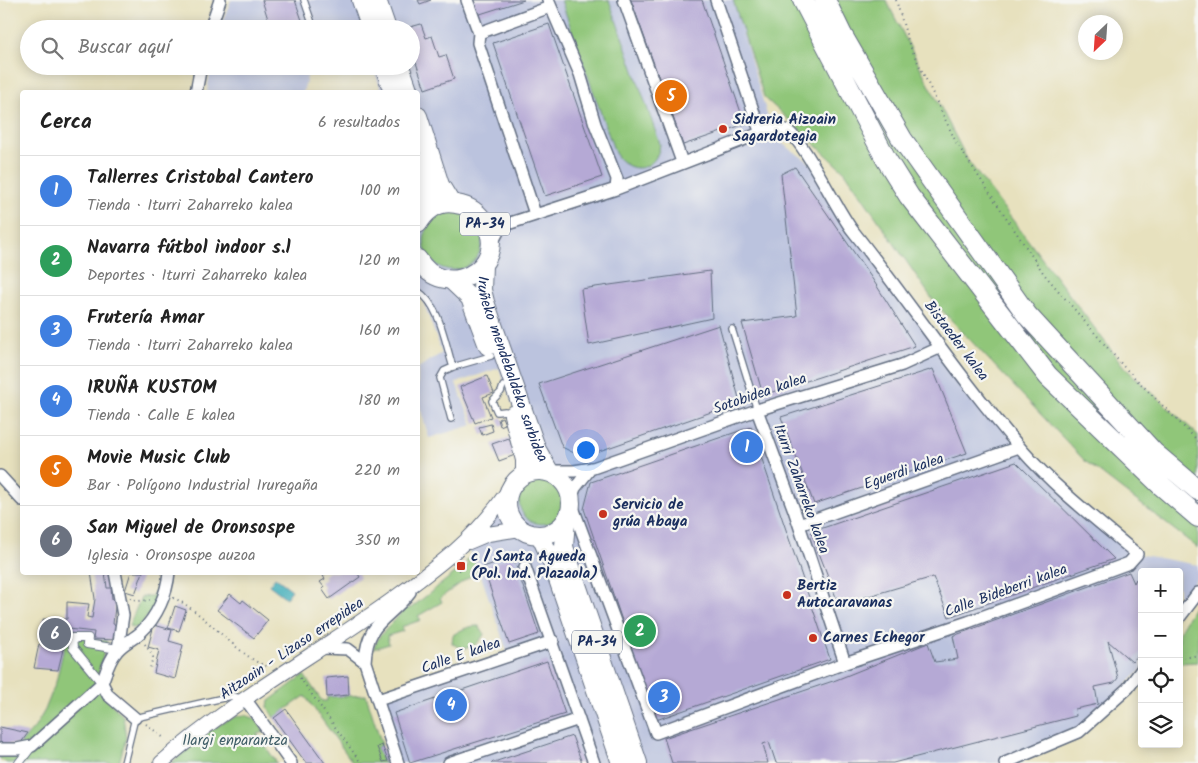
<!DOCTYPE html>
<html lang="es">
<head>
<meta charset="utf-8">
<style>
  body { margin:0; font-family:Kalam,sans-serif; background:#f2f2f2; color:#222 }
  .controls { position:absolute; right:15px; bottom:15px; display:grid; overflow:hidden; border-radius:5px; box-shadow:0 2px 12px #0003 }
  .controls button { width:45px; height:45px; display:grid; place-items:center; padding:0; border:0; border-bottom:1px solid #e0e0e0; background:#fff; color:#222; font:25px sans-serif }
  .compass { position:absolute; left:1078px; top:15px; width:45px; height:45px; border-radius:50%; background:#fff; box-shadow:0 2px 12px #0003; rotate:205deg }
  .you { position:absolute; left:585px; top:449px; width:18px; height:18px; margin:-12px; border:4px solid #fff; border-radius:50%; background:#1a73e8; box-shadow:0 0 0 8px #1a73e833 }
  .badge { display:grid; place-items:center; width:32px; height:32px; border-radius:50%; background:#d93025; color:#fff; font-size:16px; font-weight:700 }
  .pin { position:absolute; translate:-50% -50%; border:2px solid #fff; box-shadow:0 1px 5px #0006 }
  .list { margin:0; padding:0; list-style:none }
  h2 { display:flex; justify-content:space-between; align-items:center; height:65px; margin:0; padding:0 20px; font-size:21px }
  h2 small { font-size:16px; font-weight:400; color:#767676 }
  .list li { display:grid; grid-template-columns:32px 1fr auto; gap:15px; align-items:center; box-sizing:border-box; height:70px; padding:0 20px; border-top:1px solid #e0e0e0 }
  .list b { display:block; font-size:19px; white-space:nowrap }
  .list p { margin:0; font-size:16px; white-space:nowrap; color:#767676 }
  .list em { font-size:16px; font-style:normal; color:#767676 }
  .icon { flex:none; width:28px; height:28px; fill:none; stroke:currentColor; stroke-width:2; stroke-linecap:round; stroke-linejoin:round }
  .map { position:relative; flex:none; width:1198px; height:763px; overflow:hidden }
  .search { position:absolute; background:#fff; box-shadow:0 2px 12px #0003; left:20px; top:20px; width:400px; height:55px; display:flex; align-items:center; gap:12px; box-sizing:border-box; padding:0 18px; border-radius:28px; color:#767676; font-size:19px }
  .panel { position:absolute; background:#fff; box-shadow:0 2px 12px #0003; left:20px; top:90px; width:400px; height:485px; border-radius:5px }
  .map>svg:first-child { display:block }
  .industrial { fill:#bbc3de }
  .green { fill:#90c679; stroke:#567a6c }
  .water { fill:#3cacb8; stroke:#2c6e8b }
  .building { fill:#b5a9d5 }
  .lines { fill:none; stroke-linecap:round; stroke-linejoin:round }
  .service-casing { stroke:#626d80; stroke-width:8 }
  .pedestrian-casing { stroke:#626d80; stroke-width:10 }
  .minor-casing { stroke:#626d80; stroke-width:14 }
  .tertiary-casing { stroke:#626d80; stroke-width:16 }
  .trunk-casing { stroke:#626d80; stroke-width:20 }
  .motorway-casing { stroke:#626d80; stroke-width:22 }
  .path { stroke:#626d80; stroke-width:2; stroke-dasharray:1 4; stroke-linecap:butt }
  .service { stroke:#fff; stroke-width:5.5 }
  .pedestrian { stroke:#fff; stroke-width:8 }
  .minor { stroke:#fff; stroke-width:11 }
  .tertiary { stroke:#fff; stroke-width:14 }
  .trunk { stroke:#fff; stroke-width:18 }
  .motorway { stroke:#fff; stroke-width:20 }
  .poi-dot { fill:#c8321e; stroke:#f6f6f2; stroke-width:2 }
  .labels { text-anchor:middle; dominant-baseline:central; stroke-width:4.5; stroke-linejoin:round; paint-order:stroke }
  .shield { fill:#f6f6f2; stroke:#5d6b8a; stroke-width:1 }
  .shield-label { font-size:14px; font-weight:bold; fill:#1b2f5e }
  .poi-label { font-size:15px; font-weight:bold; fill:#1b2f5e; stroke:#f6f6f2; text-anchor:start }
  .street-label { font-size:15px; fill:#1b2f5e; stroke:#f6f6f2 }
  .park-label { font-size:15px; fill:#3e5c66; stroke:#f6f6f2 }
</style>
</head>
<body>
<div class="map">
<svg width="1198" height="763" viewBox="0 0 1198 763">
  <rect width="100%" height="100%" fill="#f6f6f2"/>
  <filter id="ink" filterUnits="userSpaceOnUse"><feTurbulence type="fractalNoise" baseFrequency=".02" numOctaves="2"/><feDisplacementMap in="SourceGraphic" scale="10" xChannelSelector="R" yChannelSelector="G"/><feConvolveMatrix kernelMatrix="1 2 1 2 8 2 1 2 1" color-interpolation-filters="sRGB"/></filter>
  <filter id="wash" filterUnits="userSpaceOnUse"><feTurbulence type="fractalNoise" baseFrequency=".0096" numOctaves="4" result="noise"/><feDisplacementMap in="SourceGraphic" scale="20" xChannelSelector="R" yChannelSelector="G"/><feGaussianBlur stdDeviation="1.12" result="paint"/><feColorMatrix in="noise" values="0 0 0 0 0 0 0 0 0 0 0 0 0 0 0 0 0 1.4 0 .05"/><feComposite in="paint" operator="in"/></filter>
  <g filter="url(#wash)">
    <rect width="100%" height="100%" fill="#e7e1be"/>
    <!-- industrial -->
    <path class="industrial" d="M231 0H733L774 138 812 164 845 221 1022 451 1137 554 1198 565V576L1179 607V572H1142V669L1079 732 1018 763H398L378 700 508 654 479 570 466 543 507 490 530 465 531 456 499 368 456 383 473 425 429 438 418 400V368L442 353 422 298 418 295V92H382L375 73 349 66H411V29H219Z
      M211 66H310L303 92H207Z"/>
    <!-- green -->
    <path class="green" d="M561 0H609L660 144C657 172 629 176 615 153Z
      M733 0H886L968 161 1124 367 1198 435V548L1085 461 935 303 845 172 764 97Z
      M424 241a29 29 0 1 1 58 0a29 29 0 1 1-58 0Z
      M519 501a23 23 0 1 1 46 0a23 23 0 1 1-46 0Z
      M472 556 479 570 440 598 442 602 418 616 421 620 401 627 403 631 387 636 389 644 373 649 379 637 405 609 411 608 456 572 459 573 468 565 466 561Z
      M162 579 166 581 155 607 139 627 131 628 129 626 141 597 152 596Z
      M1198 600V662L1179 663V632Z
      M479 626 484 634C478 647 464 653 452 643L453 635C462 629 469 626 479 626Z
      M68 629 94 632 93 639 107 641 96 682 101 693 123 716 126 738 119 763H7L0 759V751L20 744 35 727 45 710 56 682Z
      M304 675 322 701H327V697L366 695 382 745 377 747 383 762 388 761 389 763H353L305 696 274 718 268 707 269 701Z
      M245 715 256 719 265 732 257 734 277 763H171C191 748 221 717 245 715Z"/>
    <!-- water -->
    <path class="water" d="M275 577 292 590 286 598 269 585Z"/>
    <g id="blocks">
      <!-- building -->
      <path class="building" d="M262 0H295L305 29H271Z
        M418 0H431L420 4Z
        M472 0H524L477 15Z
        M631 0H702L745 124 683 145Z
        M421 24 426 38 432 36 439 57 446 55 454 79 425 89 411 48V29L407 28Z
        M549 24 602 177 545 196 493 43Z
        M795 167 873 280 915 346 763 395 742 323 797 316 781 174Z
        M710 271 712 318 589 345 581 289Z
        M719 325 740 402 582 457 562 447 539 384Z
        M933 369 967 453 814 504 781 417Z
        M487 376 494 393 483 397 491 417 475 423 460 387Z
        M502 417 505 424 500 426 498 419Z
        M491 424 493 431 482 435 479 427Z
        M751 427 830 659 656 720 584 509 591 482Z
        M509 438 515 455 499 461 492 444Z
        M1016 462 1114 559 949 617 933 577 839 605 811 532Z
        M513 557 539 634 509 644 483 567Z
        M463 562 465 565 459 571 457 568Z
        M91 572H105L107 588H111L112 599H116L113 624 119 625 116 640 93 639 94 632 68 629 58 670 34 668 39 644 58 646 60 638 55 637V641L43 640V619H67V602L89 604 87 617 92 618 95 599Z
        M131 572H143L135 594 125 591Z
        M328 572H357L360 577 329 599 322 589 324 587 320 582 325 579 323 576Z
        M1129 572 1134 583 1136 579 1142 584V651L1132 662 1108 641 1118 678 1114 683 1095 687 1098 704 1075 709 1076 716 893 763H776L769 742 763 744 768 763H672L664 738 836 680 928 643 935 662 958 659 953 636Z
        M230 594 241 603 243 600 268 620 254 638 217 610Z
        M175 606 186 610 179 631 168 628Z
        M154 625 172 630 169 641 183 645 175 679 154 673 159 650 148 647Z
        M547 661 565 714 410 763 394 713Z
        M348 676 349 695 327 697 326 678Z
        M286 709 325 763H306L278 724 274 718Z
        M0 727 28 733 20 744H0Z
        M572 736 582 763H491Z
        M382 745 388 761 383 762 377 747Z"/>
    </g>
  </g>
  <g filter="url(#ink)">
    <use href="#blocks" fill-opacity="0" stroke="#626d80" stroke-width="1"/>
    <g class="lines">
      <!-- service casing -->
      <g class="service-casing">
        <path id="service" d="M304 0 314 29
          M418 291C440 305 445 343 453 367L491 356
          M732 329 757 410
          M503 386 501 392 492 401 497 412 505 411 512 415
          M451 419 440 378 444 371 453 367
          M124 763 135 718 232 696 241 698"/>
      </g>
      <!-- pedestrian casing -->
      <g class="pedestrian-casing">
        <path id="pedestrian" d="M102 683 73 648 72 638H88L87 644 118 649
          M19 763 32 746"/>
      </g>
      <!-- minor casing -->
      <g class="minor-casing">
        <path id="minor" d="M467 0 479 33 478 43 535 214
          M548 0 580 74 595 124 617 179 616 189
          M624 0 682 162
          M716 0 761 134
          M210 29 220 0
          M479 33 550 7
          M196 92 201 66
          M491 245 501 226 616 189 771 129C776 128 781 128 786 130 803 138 837 211 853 231 910 303 961 380 1022 450 1056 489 1098 521 1137 554L1129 563 968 622 845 663 656 733 571 502
          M757 410 794 510 845 663
          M549 471H574L593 468 757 410 902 365 939 348
          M0 476 22 500
          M571 499 575 488 591 468
          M799 525 1019 447
          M525 567 594 763
          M115 572 123 615 118 649
          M1179 618 1198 593
          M322 648 348 649 365 662
          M246 700 291 763
          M378 700 553 641
          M135 718 108 695 102 683C106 672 109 660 117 651 123 643 134 639 141 632 157 617 167 594 169 572
          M0 749H17L32 746 102 683
          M398 763 365 662C367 620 388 621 410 592
          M449 763 579 719
          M1005 763 1079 732 1128 688 1142 669"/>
      </g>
      <!-- tertiary casing -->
      <g class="tertiary-casing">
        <path id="tertiary" d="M469 542 488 534 520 529
          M161 763C233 700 319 653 396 597 441 564 476 538 508 491"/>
      </g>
      <!-- trunk casing -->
      <g class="trunk-casing">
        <g id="trunk">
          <path d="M361 0 371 29"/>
          <path d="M377 0 387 29"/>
          <path d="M384 66 393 92"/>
          <path d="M400 66 409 92"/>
          <path d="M418 116 440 185 451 203"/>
          <path d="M418 162 428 192 424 214"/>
          <path d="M418 224C426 211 439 200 456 204 470 206 479 212 486 225 509 267 444 304 418 259"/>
          <path id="s1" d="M483 265 482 290 485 302 537 450 549 471"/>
          <path d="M451 280 470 298 488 346"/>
          <path d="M513 415 525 460V473"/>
          <circle cx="539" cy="503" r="32"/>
          <path d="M566 520 564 547 638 763"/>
          <path d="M540 535 551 559 621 763"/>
        </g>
      </g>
      <!-- motorway casing -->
      <g class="motorway-casing">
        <path id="motorway" d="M803 0 886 159 909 196 1048 376 1162 486 1198 517
          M825 0 842 35 902 139 1027 315 1154 453 1198 490"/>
      </g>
      <!-- path -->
      <path class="path" d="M896 0 909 44 957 144 1044 274 1124 367 1198 441
        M130 598 139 601 150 600
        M173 598C201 608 248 667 270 666
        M145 644 153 657 150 668
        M1179 659 1198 655
        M300 678 361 763
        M146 724 164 738"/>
      <!-- service -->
      <use href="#service" class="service"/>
      <!-- pedestrian -->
      <use href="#pedestrian" class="pedestrian"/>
      <!-- minor -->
      <use href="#minor" class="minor"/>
      <!-- tertiary -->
      <use href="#tertiary" class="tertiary"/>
      <!-- trunk -->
      <use href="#trunk" class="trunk"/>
      <!-- motorway -->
      <use href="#motorway" class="motorway"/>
    </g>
  </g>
  <!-- markers -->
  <g class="poi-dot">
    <circle cx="723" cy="129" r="5"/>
    <circle cx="603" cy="514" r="5"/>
    <rect x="456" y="561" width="10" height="10" rx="2.5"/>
    <circle cx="787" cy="595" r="5"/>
    <circle cx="813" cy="638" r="5"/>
  </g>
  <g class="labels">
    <!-- shield labels -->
    <g class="shield">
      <rect x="460" y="212.5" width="50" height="23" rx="4"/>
      <rect x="572" y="630.5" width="50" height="23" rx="4"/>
    </g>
    <g class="shield-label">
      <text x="485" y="224">PA-34</text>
      <text x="597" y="642">PA-34</text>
    </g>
    <!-- poi labels -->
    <g class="poi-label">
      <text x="733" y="120">Sidreria Aizoain<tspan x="733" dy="17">Sagardotegia</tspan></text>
      <text x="613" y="505">Servicio de<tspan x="613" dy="17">grúa Abaya</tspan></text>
      <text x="471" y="557">c / Santa Agueda<tspan x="471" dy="17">(Pol. Ind. Plazaola)</tspan></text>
      <text x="797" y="586">Bertiz<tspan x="797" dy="17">Autocaravanas</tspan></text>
      <text x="823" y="638">Carnes Echegor</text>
    </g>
    <!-- street labels -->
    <g class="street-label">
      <text transform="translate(956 341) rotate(53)">Bistaeder kalea</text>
      <text stroke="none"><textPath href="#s1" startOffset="109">Iruñeko mendebaldeko sarbidea</textPath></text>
      <text transform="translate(760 394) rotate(-19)">Sotobidea kalea</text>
      <text transform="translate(904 472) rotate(-19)">Eguerdi kalea</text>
      <text transform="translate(801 489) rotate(70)">Iturri Zaharreko kalea</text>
      <text transform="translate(1006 591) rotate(-20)">Calle Bideberri kalea</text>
      <text transform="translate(292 649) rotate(-34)">Aitzoain - Lizaso errepidea</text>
      <text transform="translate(461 656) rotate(-19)">Calle E kalea</text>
    </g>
    <!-- park labels -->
    <g class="park-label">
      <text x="235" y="741">Ilargi enparantza</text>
    </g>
  </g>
</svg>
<div class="controls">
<button>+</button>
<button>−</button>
<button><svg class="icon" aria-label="locate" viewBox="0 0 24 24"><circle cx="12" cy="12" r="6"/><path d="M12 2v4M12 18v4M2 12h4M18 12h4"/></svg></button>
<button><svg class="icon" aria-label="layers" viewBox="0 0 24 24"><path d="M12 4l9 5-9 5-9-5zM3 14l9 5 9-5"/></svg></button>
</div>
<svg class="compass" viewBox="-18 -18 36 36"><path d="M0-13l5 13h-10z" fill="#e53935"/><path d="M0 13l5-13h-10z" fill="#767676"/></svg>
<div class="you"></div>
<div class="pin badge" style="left:747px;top:447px;background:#3f7fe0">1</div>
<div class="pin badge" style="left:640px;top:631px;background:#2e9e5b">2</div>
<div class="pin badge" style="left:664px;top:697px;background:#3f7fe0">3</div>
<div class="pin badge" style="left:451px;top:705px;background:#3f7fe0">4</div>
<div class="pin badge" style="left:671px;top:96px;background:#e8710a">5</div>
<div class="pin badge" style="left:55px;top:634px;background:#6b7280">6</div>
<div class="search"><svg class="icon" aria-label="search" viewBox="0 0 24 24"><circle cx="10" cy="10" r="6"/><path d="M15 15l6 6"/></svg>Buscar aquí</div>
<section class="panel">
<h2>Cerca<small>6 resultados</small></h2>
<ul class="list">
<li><span class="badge" style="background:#3f7fe0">1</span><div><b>Tallerres Cristobal Cantero</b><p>Tienda · Iturri Zaharreko kalea</p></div><em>100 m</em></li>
<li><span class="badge" style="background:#2e9e5b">2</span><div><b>Navarra fútbol indoor s.l</b><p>Deportes · Iturri Zaharreko kalea</p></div><em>120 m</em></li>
<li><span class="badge" style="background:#3f7fe0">3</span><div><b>Frutería Amar</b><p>Tienda · Iturri Zaharreko kalea</p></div><em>160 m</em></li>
<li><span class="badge" style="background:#3f7fe0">4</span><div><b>IRUÑA KUSTOM</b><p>Tienda · Calle E kalea</p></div><em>180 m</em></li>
<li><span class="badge" style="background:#e8710a">5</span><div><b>Movie Music Club</b><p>Bar · Polígono Industrial Iruregaña</p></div><em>220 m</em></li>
<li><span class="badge" style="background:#6b7280">6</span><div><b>San Miguel de Oronsospe</b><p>Iglesia · Oronsospe auzoa</p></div><em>350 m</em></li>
</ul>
</section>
</div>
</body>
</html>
